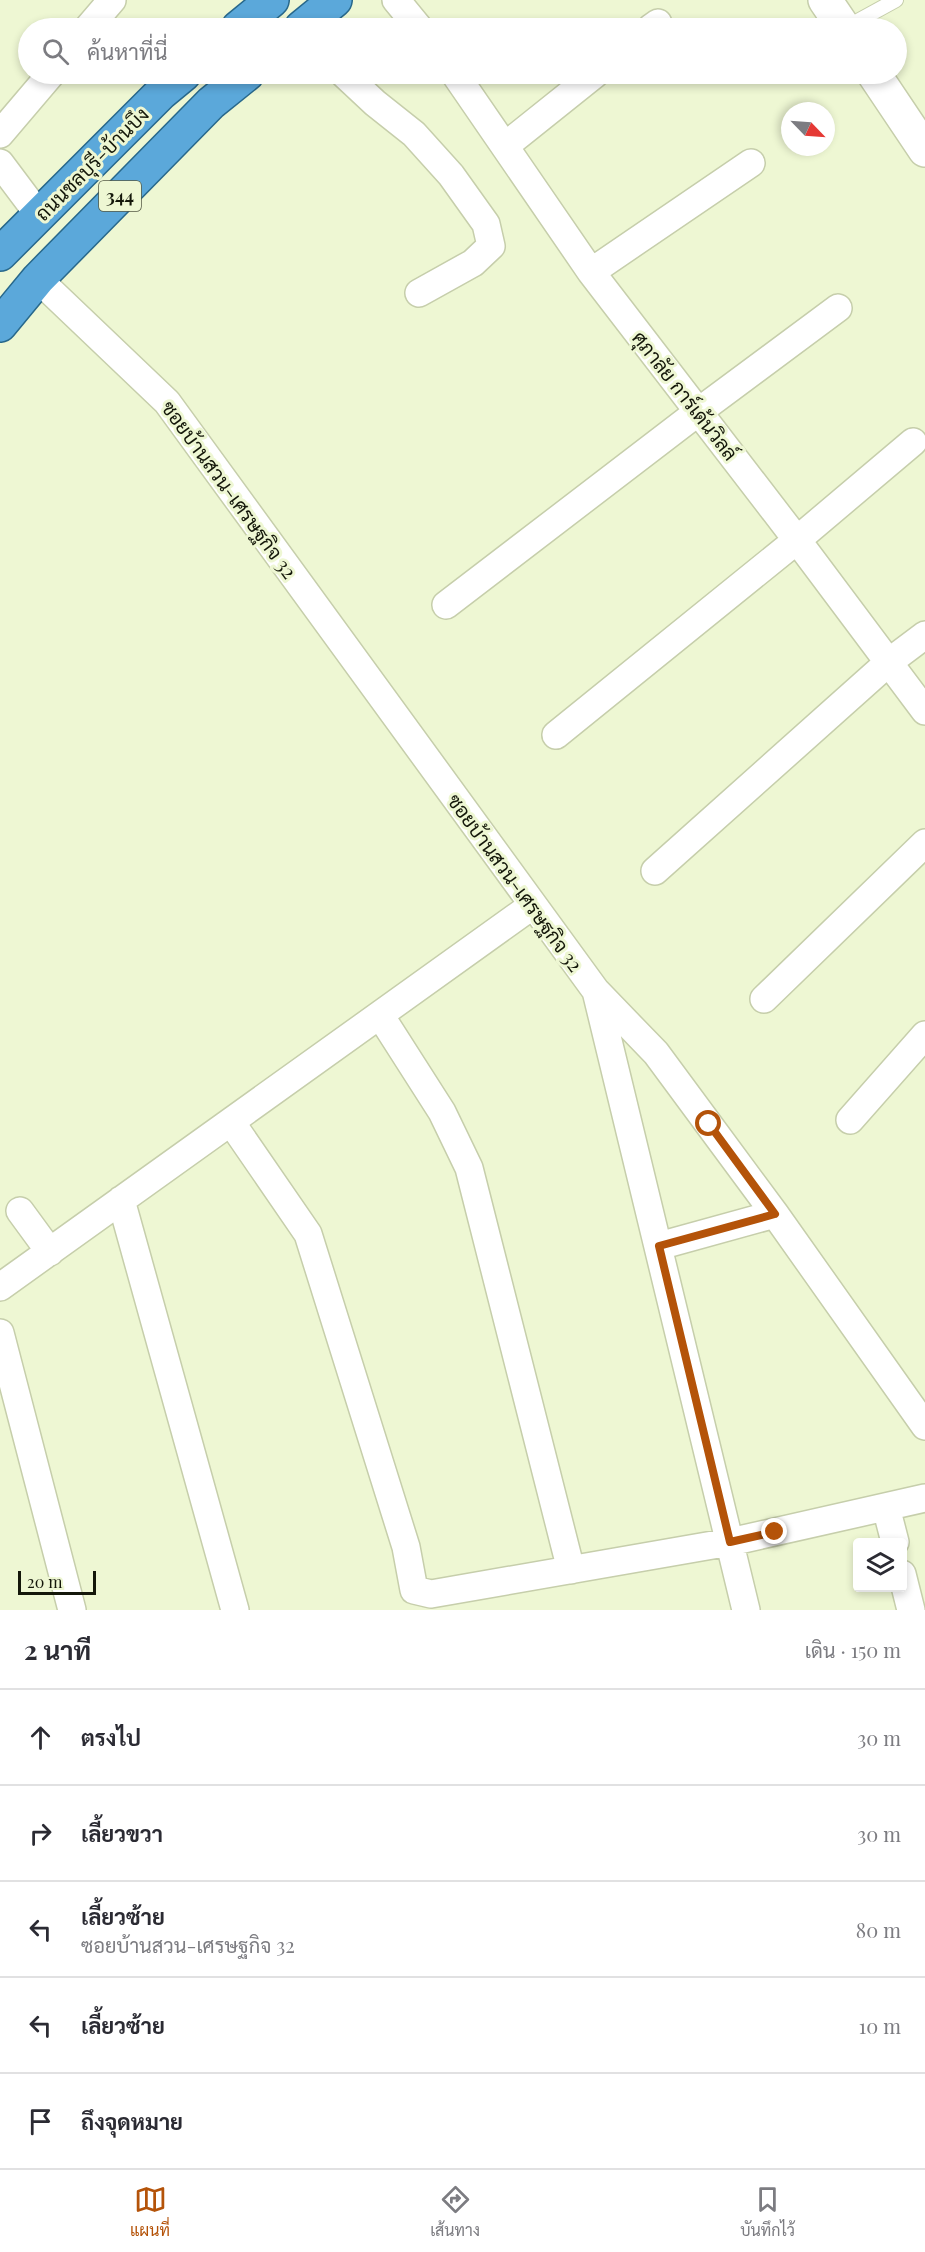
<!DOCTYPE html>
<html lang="th">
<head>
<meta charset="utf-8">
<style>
  body { margin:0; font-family:"Playfair Display",Sarabun,serif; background:#f7f7f7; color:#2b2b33 }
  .controls { position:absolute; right:18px; bottom:18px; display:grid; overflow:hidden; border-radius:6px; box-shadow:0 3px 9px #0003 }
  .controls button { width:54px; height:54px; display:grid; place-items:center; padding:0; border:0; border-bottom:2px solid #e1e1e2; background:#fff; color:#2b2b33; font:30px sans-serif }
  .compass { position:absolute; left:781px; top:102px; width:54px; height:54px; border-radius:50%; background:#fff; box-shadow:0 3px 9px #0003; rotate:115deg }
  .scale { position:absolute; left:18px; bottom:15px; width:78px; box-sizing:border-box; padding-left:6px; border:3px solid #14170a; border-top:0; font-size:16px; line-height:21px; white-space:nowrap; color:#14170a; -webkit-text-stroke:4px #eef7d3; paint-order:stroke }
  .stop { position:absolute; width:18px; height:18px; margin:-14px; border:4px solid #b45309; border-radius:50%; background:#fff }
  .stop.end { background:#b45309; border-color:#fff; box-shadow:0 2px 6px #0008 }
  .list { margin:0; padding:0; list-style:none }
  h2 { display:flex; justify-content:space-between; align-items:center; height:78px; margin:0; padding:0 24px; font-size:26px }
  h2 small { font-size:20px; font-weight:400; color:#7c7c81 }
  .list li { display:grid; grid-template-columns:39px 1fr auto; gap:18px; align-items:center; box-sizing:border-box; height:96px; padding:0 24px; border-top:2px solid #e1e1e2 }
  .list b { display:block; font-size:22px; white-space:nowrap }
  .list p { margin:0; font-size:20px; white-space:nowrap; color:#7c7c81 }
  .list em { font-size:20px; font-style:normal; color:#7c7c81 }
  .icon { flex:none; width:33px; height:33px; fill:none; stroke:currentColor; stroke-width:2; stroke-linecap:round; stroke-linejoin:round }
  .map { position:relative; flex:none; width:925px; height:1610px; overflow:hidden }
  .search { position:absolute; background:#fff; box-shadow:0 3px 9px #0003; left:18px; right:18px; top:18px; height:66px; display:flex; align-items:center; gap:15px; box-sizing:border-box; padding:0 21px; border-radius:33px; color:#7c7c81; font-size:22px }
  .sheet { height:558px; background:#fff }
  nav { display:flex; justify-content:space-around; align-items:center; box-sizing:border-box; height:84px; border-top:2px solid #e1e1e2; background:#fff; font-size:16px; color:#7c7c81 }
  nav a { display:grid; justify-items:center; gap:3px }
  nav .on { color:#b45309 }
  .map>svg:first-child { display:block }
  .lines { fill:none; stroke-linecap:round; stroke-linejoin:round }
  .service-casing { stroke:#c6ceab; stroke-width:16 }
  .minor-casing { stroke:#c6ceab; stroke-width:30 }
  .tertiary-casing { stroke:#c6ceab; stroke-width:36 }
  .trunk-casing { stroke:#28688b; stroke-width:36 }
  .service { stroke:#fff; stroke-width:14 }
  .minor { stroke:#fff; stroke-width:27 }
  .tertiary { stroke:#fff; stroke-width:33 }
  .trunk { stroke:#5ba8da; stroke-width:33 }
  .route { stroke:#b45309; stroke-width:8 }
  .labels { text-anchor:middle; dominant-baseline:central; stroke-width:6; stroke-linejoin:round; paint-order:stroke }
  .shield { fill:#eef7d3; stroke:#555a46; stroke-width:1.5 }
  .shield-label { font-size:18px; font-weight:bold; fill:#14170a }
  .street-label { font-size:20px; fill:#14170a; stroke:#eef7d3 }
</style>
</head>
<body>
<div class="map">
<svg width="925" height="1610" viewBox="0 0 925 1610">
  <rect width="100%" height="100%" fill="#eef7d3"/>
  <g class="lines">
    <!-- service casing -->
    <g class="service-casing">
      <path id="service" d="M845 28 896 0"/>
    </g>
    <!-- minor casing -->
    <g class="minor-casing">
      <path id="minor" d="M396 0 419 28
        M88 28 112 0
        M651 28 658 23
        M344 74 375 103 414 134 451 175 486 224 491 246 473 263 419 293
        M455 74 591 272 797 540 925 711
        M0 134 51 74
        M505 146 595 74
        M0 163 39 215
        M591 272 751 163
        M38 279 167 402 596 991 746 1610
        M446 605 698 412 838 308
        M556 735 797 540 913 442
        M655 871 889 662 925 635
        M597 992 656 1053 775 1214 925 1426
        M764 999 925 843
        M380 1015 442 1112 469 1168 571 1570
        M850 1120 925 1035
        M231 1122 308 1234 406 1547 414 1590 431 1594 730 1542 925 1498
        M121 1200 235 1610
        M20 1211 50 1252
        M659 1246 775 1214
        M0 1287 533 905
        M0 1333 72 1610
        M886 1507 895 1542
        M902 1574 911 1610"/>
    </g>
    <!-- tertiary casing -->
    <g class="tertiary-casing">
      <path id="tertiary" d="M825 0 844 28
        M874 74 925 150"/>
    </g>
    <!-- trunk casing -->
    <g class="trunk-casing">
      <path id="trunk" d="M238 28 272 0
        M301 28 335 0
        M0 254 161 93 184 74
        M0 325 38 279 211 103 247 74"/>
    </g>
    <!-- service -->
    <use href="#service" class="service"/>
    <!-- minor -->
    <use href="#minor" class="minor"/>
    <!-- tertiary -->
    <use href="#tertiary" class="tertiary"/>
    <!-- trunk -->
    <use href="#trunk" class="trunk"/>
  </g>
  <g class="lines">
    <!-- route -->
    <path class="route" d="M709 1124 775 1214 659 1246 730 1542 775 1532"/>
  </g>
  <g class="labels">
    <!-- shield labels -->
    <rect class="shield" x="99" y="181" width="42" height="30" rx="4.5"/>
    <g class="shield-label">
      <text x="120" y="196">344</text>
    </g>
    <!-- street labels -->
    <g class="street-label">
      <text transform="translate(91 163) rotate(-45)">ถนนชลบุรี-บ้านบึง</text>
      <text transform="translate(686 395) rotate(52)">ศุภาลัย การ์เด้นวิลล์</text>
      <text transform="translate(230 489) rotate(54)">ซอยบ้านสวน-เศรษฐกิจ 32</text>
      <text transform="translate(516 882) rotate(54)">ซอยบ้านสวน-เศรษฐกิจ 32</text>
    </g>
  </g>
</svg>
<div class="controls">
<button><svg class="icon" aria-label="layers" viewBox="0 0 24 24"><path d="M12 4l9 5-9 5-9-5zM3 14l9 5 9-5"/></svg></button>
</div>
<svg class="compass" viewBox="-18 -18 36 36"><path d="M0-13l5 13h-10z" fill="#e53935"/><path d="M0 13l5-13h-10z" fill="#7c7c81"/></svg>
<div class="scale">20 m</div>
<div class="stop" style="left:709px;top:1124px"></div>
<div class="stop end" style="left:775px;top:1532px"></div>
<div class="search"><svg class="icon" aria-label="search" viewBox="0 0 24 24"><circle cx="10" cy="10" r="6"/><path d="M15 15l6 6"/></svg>ค้นหาที่นี่</div>
</div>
<section class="sheet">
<h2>2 นาที<small>เดิน · 150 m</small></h2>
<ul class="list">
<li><svg class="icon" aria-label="ahead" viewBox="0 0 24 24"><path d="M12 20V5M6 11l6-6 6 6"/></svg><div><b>ตรงไป</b></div><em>30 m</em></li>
<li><svg class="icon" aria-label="right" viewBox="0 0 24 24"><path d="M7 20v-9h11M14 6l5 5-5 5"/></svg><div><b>เลี้ยวขวา</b></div><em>30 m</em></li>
<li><svg class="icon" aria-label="left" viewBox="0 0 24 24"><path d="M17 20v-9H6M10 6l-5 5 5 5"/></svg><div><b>เลี้ยวซ้าย</b><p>ซอยบ้านสวน-เศรษฐกิจ 32</p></div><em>80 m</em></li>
<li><svg class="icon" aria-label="left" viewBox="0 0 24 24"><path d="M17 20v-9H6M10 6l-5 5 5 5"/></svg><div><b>เลี้ยวซ้าย</b></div><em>10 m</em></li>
<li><svg class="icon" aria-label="arrive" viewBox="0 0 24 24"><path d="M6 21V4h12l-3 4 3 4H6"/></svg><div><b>ถึงจุดหมาย</b></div></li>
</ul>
</section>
<nav>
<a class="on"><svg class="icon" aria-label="map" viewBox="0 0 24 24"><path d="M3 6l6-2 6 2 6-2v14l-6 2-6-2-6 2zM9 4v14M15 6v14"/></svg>แผนที่</a>
<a><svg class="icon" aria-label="directions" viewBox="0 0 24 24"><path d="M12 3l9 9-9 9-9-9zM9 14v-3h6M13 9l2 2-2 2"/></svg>เส้นทาง</a>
<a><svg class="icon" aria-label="saved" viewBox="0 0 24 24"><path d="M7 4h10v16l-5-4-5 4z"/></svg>บันทึกไว้</a>
</nav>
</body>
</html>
